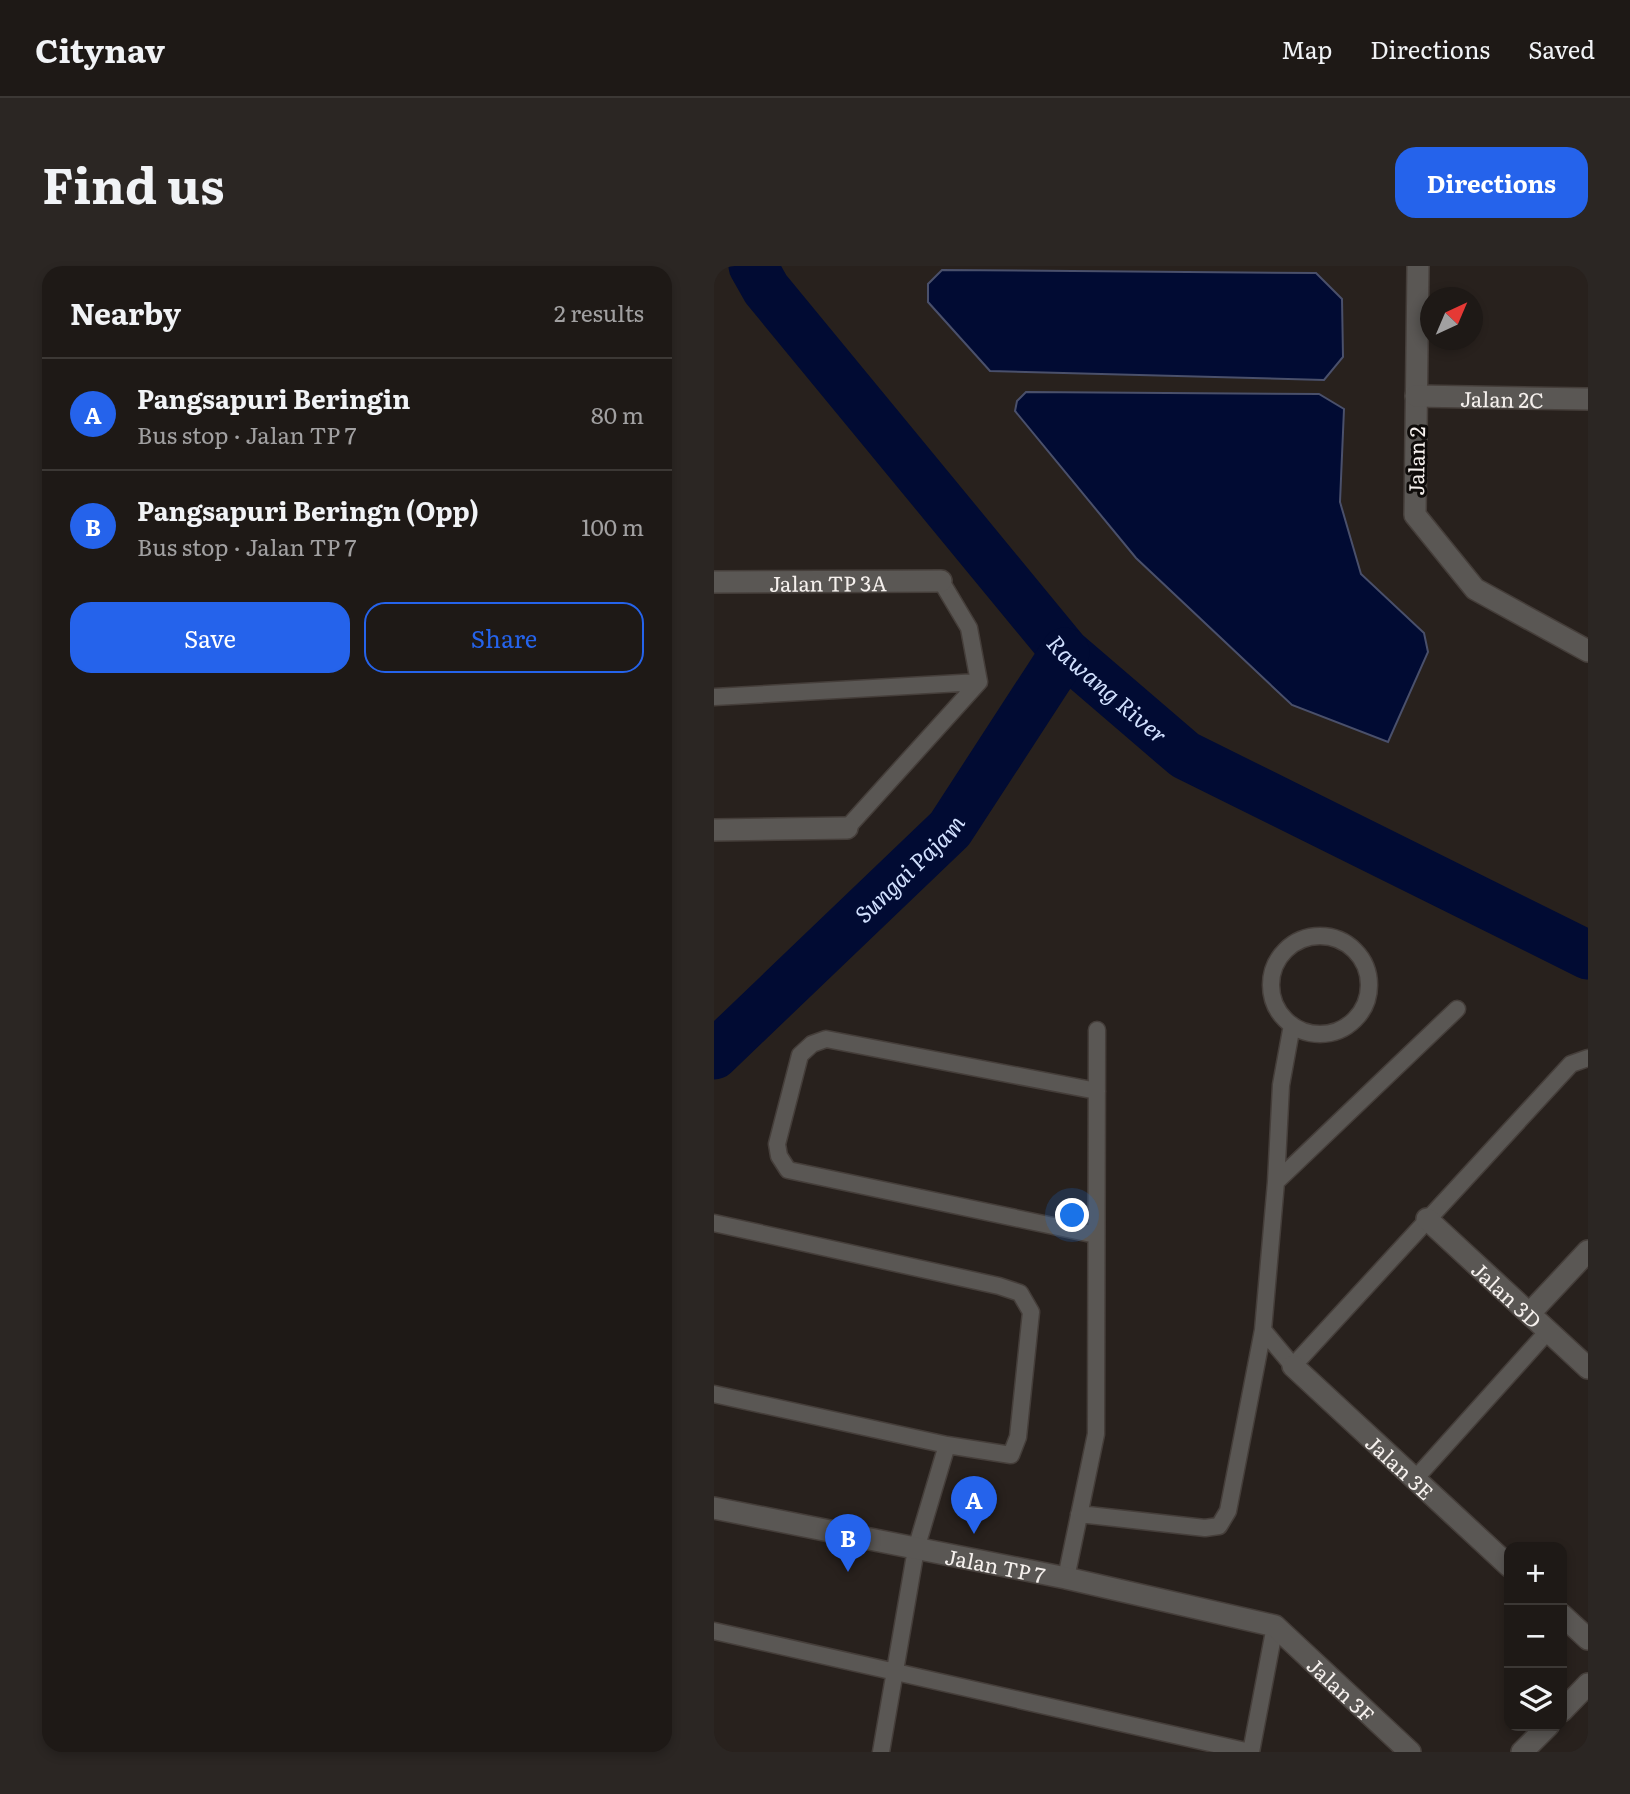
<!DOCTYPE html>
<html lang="en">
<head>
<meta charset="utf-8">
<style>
  body { margin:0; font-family:Literata,serif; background:#2b2623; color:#f1f3f6 }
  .controls { position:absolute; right:21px; bottom:21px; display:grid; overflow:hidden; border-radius:14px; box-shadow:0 4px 10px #0003 }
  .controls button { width:63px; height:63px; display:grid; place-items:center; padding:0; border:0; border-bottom:2px solid #3c3835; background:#1e1916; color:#f1f3f6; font:35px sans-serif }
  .compass { position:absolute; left:706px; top:21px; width:63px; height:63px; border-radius:50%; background:#1e1916; box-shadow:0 4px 10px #0003; rotate:44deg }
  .you { position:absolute; left:359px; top:950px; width:24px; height:24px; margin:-18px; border:5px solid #fff; border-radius:50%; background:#1a73e8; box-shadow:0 0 0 10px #1a73e833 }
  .badge { display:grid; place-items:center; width:46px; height:46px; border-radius:50%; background:#2563eb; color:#fff; font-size:23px; font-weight:700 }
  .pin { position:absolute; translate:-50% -58px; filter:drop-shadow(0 2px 4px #0008) }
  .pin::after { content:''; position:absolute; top:37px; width:24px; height:21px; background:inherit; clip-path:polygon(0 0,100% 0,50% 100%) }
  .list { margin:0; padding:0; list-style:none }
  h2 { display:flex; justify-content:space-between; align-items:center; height:91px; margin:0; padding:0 28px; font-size:30px }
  h2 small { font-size:23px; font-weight:400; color:#a1a0a1 }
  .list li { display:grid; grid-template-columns:46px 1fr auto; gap:21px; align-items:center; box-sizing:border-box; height:112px; padding:0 28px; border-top:2px solid #3c3835 }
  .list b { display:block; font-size:26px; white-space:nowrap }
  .list p { margin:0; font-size:23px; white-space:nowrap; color:#a1a0a1 }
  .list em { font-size:23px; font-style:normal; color:#a1a0a1 }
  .actions { display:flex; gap:14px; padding:21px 28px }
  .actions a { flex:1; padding:16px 0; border:2px solid #2563eb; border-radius:21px; text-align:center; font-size:24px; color:#2563eb }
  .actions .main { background:#2563eb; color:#fff }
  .icon { flex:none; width:38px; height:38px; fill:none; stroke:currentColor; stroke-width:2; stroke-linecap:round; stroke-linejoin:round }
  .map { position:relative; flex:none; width:874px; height:1486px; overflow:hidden; border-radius:21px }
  header { display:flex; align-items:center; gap:42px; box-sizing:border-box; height:98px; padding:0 35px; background:#1e1916; border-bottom:2px solid #3c3835 }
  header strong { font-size:33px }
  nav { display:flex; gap:38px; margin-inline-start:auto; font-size:24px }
  .intro { display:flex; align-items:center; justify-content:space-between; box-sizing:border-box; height:168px; padding:0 42px }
  h1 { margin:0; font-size:49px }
  .button { padding:18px 32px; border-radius:21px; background:#2563eb; color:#fff; font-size:24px; font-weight:700 }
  main { display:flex; gap:42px; padding:0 42px }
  aside { flex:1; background:#1e1916; border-radius:21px; box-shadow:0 4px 10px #0003 }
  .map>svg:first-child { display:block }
  .water { fill:#010b33; stroke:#4a506b; stroke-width:2 }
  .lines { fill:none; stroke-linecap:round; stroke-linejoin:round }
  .river { stroke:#010b33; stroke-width:49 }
  .lane-casing { stroke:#453e3a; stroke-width:19 }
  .street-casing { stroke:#453e3a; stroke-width:24 }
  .lane { stroke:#5a5754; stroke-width:16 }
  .street { stroke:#5a5754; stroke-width:21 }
  .labels { text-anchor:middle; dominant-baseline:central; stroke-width:6; stroke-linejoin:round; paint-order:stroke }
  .street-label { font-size:21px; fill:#f5f0ed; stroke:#0e0b09 }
  .water-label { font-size:23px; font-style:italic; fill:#d1e0fe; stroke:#0e0b09 }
</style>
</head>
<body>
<header>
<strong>Citynav</strong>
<nav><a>Map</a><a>Directions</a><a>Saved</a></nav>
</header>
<div class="intro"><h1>Find us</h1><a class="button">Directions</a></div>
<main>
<aside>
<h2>Nearby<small>2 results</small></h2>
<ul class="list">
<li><span class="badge">A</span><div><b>Pangsapuri Beringin</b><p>Bus stop · Jalan TP 7</p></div><em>80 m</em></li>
<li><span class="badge">B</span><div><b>Pangsapuri Beringn (Opp)</b><p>Bus stop · Jalan TP 7</p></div><em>100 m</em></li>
</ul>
<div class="actions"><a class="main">Save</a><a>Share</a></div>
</aside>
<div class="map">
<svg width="874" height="1486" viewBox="0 0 874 1486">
  <rect width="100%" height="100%" fill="#28211d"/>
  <!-- water -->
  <path class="water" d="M228 4 602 7 628 33 629 91 610 114 276 105 214 36V18Z
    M312 126 605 128 630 143 626 236 647 308 710 367 714 386 674 476 578 439 422 292 301 145 303 135Z"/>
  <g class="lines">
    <!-- river -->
    <g class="river">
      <path id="s1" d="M39 0 52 23 351 386 471 489 874 689"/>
      <path id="s2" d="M0 789 236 563 351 386"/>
    </g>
    <!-- lane casing -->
    <g class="lane-casing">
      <path id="lane" d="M0 431 265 416
        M133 562 265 416 255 362 227 315
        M557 719a49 49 0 1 1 98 0a49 49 0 1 1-98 0Z
        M743 743 562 916 549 1064 579 1100 857 798 874 792
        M562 916 567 819 578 759
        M0 957 285 1020 306 1027 317 1046 304 1171 297 1189 233 1179 0 1128
        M382 969 74 904 65 890 63 878 86 789 98 778 112 773 383 825
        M701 1213 834 1065
        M365 1248 491 1262 505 1260 514 1245 549 1064
        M352 1312 382 1168 383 764
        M0 1365 536 1486
        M167 1486 202 1283 233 1179
        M537 1486 561 1360"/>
    </g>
    <!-- street casing -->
    <g class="street-casing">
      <g id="street">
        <path d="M704 0 701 249 761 323 874 385"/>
        <path id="s3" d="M702 130 874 133"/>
        <path id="s4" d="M0 316 227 315"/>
        <path d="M0 564 133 562"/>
        <path id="s5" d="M713 953 874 1102"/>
        <path d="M816 1047 874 985"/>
        <path id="s6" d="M579 1100 795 1300"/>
        <path id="s7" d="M0 1242 352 1312 561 1360 696 1486"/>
        <path d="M848 1349 874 1373"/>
        <path d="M848 1445 874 1418"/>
        <path d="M808 1486 834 1460"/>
      </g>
    </g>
    <!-- lane -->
    <use href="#lane" class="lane"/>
    <!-- street -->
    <use href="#street" class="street"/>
  </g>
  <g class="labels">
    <!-- street labels -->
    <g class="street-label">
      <text stroke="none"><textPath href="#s3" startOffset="86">Jalan 2C</textPath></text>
      <text transform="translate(701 195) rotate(-89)">Jalan 2</text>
      <text stroke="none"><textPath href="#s4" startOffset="114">Jalan TP 3A</textPath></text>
      <text stroke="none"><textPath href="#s5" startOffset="110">Jalan 3D</textPath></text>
      <text stroke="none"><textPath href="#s6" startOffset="147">Jalan 3E</textPath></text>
      <text stroke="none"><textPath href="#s7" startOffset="287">Jalan TP 7</textPath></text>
      <text stroke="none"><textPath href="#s7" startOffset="665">Jalan 3F</textPath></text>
    </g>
    <!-- water labels -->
    <g class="water-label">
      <text stroke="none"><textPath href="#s1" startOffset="553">Rawang River</textPath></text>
      <text stroke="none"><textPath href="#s2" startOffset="270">Sungai Pajam</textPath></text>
    </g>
  </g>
</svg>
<div class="controls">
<button>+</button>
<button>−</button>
<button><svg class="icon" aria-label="layers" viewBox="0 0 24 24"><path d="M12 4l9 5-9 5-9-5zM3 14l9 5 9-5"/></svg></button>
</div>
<svg class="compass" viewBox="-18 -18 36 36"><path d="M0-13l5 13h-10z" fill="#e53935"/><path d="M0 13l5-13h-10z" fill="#a1a0a1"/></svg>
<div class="you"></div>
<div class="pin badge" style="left:260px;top:1268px">A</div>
<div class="pin badge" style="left:134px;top:1306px">B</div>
</div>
</main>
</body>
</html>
